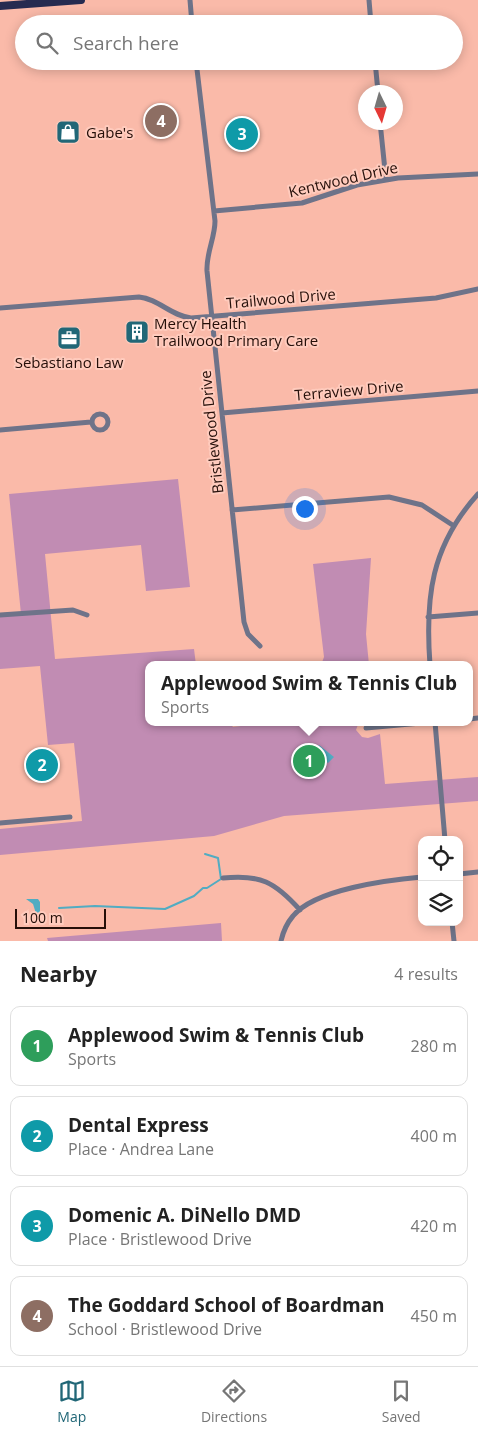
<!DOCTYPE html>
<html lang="en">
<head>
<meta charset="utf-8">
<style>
  body { margin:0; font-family:"Open Sans",sans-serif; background:#f2f2f2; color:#222 }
  .controls { position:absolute; right:15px; bottom:15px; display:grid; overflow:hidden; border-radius:10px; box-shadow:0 2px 12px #0003 }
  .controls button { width:45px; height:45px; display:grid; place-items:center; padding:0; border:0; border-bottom:1px solid #e0e0e0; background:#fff; color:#222; font:25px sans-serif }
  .compass { position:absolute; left:358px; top:85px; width:45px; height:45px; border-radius:50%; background:#fff; box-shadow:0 2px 12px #0003; rotate:175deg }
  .scale { position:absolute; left:15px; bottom:12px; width:91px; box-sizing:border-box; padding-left:5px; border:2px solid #250f09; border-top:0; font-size:14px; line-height:18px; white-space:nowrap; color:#250f09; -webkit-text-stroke:4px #ffcbbd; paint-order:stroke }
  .you { position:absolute; left:304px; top:508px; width:18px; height:18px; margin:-12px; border:4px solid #fff; border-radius:50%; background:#1a73e8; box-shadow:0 0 0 8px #1a73e833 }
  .badge { display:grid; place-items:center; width:32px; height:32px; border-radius:50%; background:#216777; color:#fff; font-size:16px; font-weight:700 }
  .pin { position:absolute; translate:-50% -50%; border:2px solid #fff; box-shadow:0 1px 5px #0006 }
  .popup { position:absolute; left:145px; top:661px; width:328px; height:65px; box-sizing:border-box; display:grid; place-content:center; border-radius:10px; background:#fff; filter:drop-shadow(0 1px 4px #0005); font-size:16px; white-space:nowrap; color:#767676 }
  .popup b { font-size:19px; color:#222 }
  .popup::after { content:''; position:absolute; left:50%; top:100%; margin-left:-10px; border:10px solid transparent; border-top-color:#fff }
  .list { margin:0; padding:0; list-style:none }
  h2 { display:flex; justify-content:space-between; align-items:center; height:65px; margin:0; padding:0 20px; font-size:21px }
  h2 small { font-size:16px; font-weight:400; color:#767676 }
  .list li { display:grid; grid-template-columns:32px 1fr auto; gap:15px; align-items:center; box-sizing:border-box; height:80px; margin:0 10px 10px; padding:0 10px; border:1px solid #e0e0e0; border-radius:10px }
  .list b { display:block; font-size:19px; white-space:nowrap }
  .list p { margin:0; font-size:16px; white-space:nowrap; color:#767676 }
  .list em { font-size:16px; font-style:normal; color:#767676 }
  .icon { flex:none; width:28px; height:28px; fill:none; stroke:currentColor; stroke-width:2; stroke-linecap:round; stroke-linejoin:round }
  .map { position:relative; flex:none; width:478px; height:941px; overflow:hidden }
  .search { position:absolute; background:#fff; box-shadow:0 2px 12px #0003; left:15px; right:15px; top:15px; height:55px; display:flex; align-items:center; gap:12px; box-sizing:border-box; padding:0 18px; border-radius:28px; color:#767676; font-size:19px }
  .sheet { height:425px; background:#fff }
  nav { display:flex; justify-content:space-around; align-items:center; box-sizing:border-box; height:70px; border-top:1px solid #e0e0e0; background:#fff; font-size:14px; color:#767676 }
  nav a { display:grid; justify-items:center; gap:2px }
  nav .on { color:#216777 }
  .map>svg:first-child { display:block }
  .green { fill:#c18cb3 }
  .water { fill:#51acc2 }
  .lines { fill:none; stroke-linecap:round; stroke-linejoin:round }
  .stream { stroke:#51acc2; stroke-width:2 }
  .street { stroke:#6e7389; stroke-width:5 }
  .primary { stroke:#262b50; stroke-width:8 }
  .labels { text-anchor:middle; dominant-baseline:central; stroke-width:4; stroke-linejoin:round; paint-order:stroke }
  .poi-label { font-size:15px; fill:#250f09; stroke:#ffcbbd; text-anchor:start }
  .street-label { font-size:15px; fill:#250f09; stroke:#ffcbbd }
</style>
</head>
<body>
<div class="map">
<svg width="478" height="941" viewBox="0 0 478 941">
  <rect width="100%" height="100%" fill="#fabaa9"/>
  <!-- green -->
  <path class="green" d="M178 479 190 587 146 591 141 545 45 554 55 659 194 649 196 665H149V722H229L233 727 270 722H359L356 730 362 737 368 738 380 734 385 784 478 777V801L284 816 214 836 0 855V829L82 821 74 743 48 745 40 666 0 669V615L21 614 9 494Z
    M371 558 366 634 369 665H321L324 657 313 564Z
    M221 923 222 941H48L47 938Z"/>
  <!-- water -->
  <path class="water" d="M319 745 334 757 328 763 322 758 314 767 298 754 304 747 311 753Z
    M26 899H38L40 902V919L38 920 33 904Z"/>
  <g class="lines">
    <!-- stream -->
    <path class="stream" d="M59 908 95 906 165 909 194 896 203 888H207L221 879 218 858 205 854"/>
    <!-- street -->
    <path class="street" d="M190 0 192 24
      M369 0 371 24
      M196 61 215 221C215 238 206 253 207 271L244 622 248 634 260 646
      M375 61 378 92
      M380 122 386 180
      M214 211 302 203 357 185 398 178 478 174
      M0 308 139 297C159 299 171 316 191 318L436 298 478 289
      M222 413 478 391
      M92 422a8 8 0 1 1 16 0a8 8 0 1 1-16 0Z
      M0 430 91 422
      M232 510 389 497 422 505 454 526
      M0 615 73 610 87 615
      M428 617 478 613
      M430 665C425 597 431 546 478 494
      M469 719 478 718
      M435 722 445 840
      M366 728 432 722
      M0 823 70 817
      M459 874 478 872
      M223 878C260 874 275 882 300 910
      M452 922 454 941
      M281 941C283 932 287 923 293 916 315 889 388 880 422 877"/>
    <!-- primary -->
    <path class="primary" d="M0 6 81 0"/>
  </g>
  <!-- icons -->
  <defs>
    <g id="shop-square" transform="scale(1.25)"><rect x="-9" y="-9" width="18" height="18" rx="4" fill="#216777" stroke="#ffcbbd"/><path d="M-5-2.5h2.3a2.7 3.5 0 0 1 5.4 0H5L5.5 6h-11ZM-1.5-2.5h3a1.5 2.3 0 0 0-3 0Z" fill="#fff"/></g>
    <g id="building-square" transform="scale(1.25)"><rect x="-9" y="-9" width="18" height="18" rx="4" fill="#216777" stroke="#ffcbbd"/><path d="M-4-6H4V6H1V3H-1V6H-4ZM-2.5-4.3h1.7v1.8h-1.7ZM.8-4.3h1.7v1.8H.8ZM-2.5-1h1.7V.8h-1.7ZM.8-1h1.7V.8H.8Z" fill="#fff"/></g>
    <g id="office-square" transform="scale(1.25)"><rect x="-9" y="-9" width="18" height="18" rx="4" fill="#216777" stroke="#ffcbbd"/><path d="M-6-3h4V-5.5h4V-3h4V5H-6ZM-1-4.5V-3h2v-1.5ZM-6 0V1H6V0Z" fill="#fff"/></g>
  </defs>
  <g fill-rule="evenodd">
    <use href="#shop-square" x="68" y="132"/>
    <use href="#building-square" x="137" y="332"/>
    <use href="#office-square" x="69" y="338"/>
  </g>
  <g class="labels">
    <!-- poi labels -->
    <g class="poi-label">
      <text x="86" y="132">Gabe's</text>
      <text x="154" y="323">Mercy Health<tspan x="154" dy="17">Trailwood Primary Care</tspan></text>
      <text x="69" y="362" text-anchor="middle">Sebastiano Law</text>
    </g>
    <!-- street labels -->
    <g class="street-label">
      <text transform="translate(343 179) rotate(-13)">Kentwood Drive</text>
      <text transform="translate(281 298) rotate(-5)">Trailwood Drive</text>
      <text transform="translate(349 390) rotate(-5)">Terraview Drive</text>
      <text transform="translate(211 432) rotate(-96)">Bristlewood Drive</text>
    </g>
  </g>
</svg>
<div class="controls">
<button><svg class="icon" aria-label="locate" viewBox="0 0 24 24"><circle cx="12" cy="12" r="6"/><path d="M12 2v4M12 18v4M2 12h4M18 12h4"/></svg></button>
<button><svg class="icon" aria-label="layers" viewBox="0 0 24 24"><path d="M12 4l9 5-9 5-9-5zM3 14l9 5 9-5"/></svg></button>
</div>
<svg class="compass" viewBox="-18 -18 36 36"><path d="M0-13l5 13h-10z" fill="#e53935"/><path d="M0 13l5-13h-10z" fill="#767676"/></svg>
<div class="scale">100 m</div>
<div class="you"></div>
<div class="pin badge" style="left:309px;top:761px;background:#2e9e5b">1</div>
<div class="popup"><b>Applewood Swim &amp; Tennis Club</b>Sports</div>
<div class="pin badge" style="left:42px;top:765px;background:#0f9aa8">2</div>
<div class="pin badge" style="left:242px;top:134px;background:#0f9aa8">3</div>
<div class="pin badge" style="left:161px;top:121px;background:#8d6e63">4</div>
<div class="search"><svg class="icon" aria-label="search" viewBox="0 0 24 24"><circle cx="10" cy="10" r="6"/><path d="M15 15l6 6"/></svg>Search here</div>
</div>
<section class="sheet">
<h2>Nearby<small>4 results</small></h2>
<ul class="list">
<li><span class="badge" style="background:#2e9e5b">1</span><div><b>Applewood Swim &amp; Tennis Club</b><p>Sports</p></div><em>280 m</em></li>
<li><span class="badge" style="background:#0f9aa8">2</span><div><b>Dental Express</b><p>Place · Andrea Lane</p></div><em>400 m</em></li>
<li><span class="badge" style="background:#0f9aa8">3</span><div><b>Domenic A. DiNello DMD</b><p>Place · Bristlewood Drive</p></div><em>420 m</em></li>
<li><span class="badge" style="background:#8d6e63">4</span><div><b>The Goddard School of Boardman</b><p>School · Bristlewood Drive</p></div><em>450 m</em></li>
</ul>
</section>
<nav>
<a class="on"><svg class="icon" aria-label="map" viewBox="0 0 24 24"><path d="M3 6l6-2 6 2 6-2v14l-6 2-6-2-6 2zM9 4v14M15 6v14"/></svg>Map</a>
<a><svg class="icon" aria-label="directions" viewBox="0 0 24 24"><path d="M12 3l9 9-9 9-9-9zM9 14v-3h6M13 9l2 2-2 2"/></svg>Directions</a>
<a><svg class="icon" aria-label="saved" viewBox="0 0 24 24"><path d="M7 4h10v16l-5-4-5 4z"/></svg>Saved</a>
</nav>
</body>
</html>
